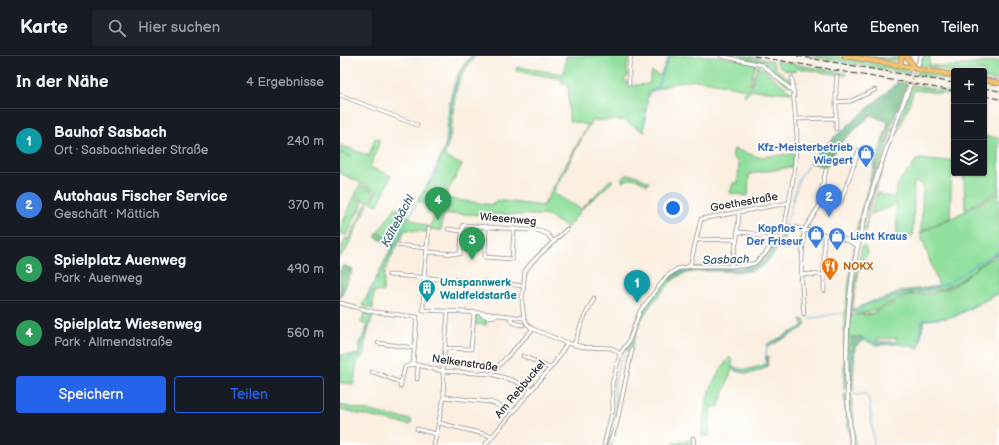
<!DOCTYPE html>
<html lang="de">
<head>
<meta charset="utf-8">
<style>
  body { margin:0; font-family:"Balsamiq Sans",sans-serif; background:#20242c; color:#f1f3f6 }
  .controls { position:absolute; right:12px; top:12px; display:grid; overflow:hidden; border-radius:4px; box-shadow:0 1px 3px #0004 }
  .controls button { width:36px; height:36px; display:grid; place-items:center; padding:0; border:0; border-bottom:1px solid #363941; background:#171b24; color:#f1f3f6; font:20px sans-serif }
  .you { position:absolute; left:333px; top:152px; width:14px; height:14px; margin:-10px; border:3px solid #fff; border-radius:50%; background:#1a73e8; box-shadow:0 0 0 6px #1a73e833 }
  .badge { display:grid; place-items:center; width:26px; height:26px; border-radius:50%; background:#2563eb; color:#fff; font-size:13px; font-weight:700 }
  .pin { position:absolute; translate:-50% -33px; filter:drop-shadow(0 1px 2px #0008) }
  .pin::after { content:''; position:absolute; top:21px; width:14px; height:12px; background:inherit; clip-path:polygon(0 0,100% 0,50% 100%) }
  .list { margin:0; padding:0; list-style:none }
  h2 { display:flex; justify-content:space-between; align-items:center; height:52px; margin:0; padding:0 16px; font-size:17px }
  h2 small { font-size:13px; font-weight:400; color:#9ea1a6 }
  .list li { display:grid; grid-template-columns:26px 1fr auto; gap:12px; align-items:center; box-sizing:border-box; height:64px; padding:0 16px; border-top:1px solid #363941 }
  .list b { display:block; font-size:15px; white-space:nowrap }
  .list p { margin:0; font-size:13px; white-space:nowrap; color:#9ea1a6 }
  .list em { font-size:13px; font-style:normal; color:#9ea1a6 }
  .actions { display:flex; gap:8px; padding:12px 16px }
  .actions a { flex:1; padding:9px 0; border:1px solid #2563eb; border-radius:4px; text-align:center; font-size:14px; color:#2563eb }
  .actions .main { background:#2563eb; color:#fff }
  .icon { flex:none; width:22px; height:22px; fill:none; stroke:currentColor; stroke-width:2; stroke-linecap:round; stroke-linejoin:round }
  .map { position:relative; flex:none; width:659px; height:389px; overflow:hidden }
  header { display:flex; align-items:center; gap:24px; box-sizing:border-box; height:56px; padding:0 20px; background:#171b24; border-bottom:1px solid #363941 }
  header strong { font-size:19px }
  nav { display:flex; gap:22px; margin-inline-start:auto; font-size:14px }
  .search { width:280px; height:36px; background:#20242c; display:flex; align-items:center; gap:10px; box-sizing:border-box; padding:0 14px; border-radius:4px; color:#9ea1a6; font-size:15px }
  main { display:flex }
  aside { flex:1; background:#171b24 }
  .map>svg:first-child { display:block }
  .green { fill:#91e09e; stroke:#5e8664; fill-rule:evenodd }
  .forest { fill:#74be85; stroke:#507458 }
  .lines { fill:none; stroke-linecap:round; stroke-linejoin:round }
  .stream { stroke:#60abd9; stroke-width:1 }
  .tertiary-tunnel { stroke:#d1c8bd; stroke-width:3.5; stroke-dasharray:3.5 2; stroke-linecap:butt }
  .minor-casing { stroke:#928d86; stroke-width:4.5 }
  .tertiary-casing { stroke:#928d86; stroke-width:5 }
  .primary-casing { stroke:#928d86; stroke-width:6 }
  .minor { stroke:#fff; stroke-width:3 }
  .tertiary { stroke:#fff; stroke-width:3.5 }
  .primary { stroke:#f4c26a; stroke-width:4.5 }
  .rail { stroke:#2b2b2b; stroke-width:1; stroke-dasharray:6 3; stroke-linecap:butt }
  .primary-bridge-casing { stroke:#928d86; stroke-width:6; stroke-linecap:butt }
  .primary-bridge { stroke:#f4c26a; stroke-width:4.5 }
  .labels { text-anchor:middle; dominant-baseline:central; stroke-width:3.5; stroke-linejoin:round; paint-order:stroke }
  .shop-label { font-size:11px; font-weight:bold; fill:#366cbe; stroke:#fff; text-anchor:end }
  .street-label { font-size:11px; fill:#2b2b2b; stroke:#fff }
  .food-label { font-size:11px; font-weight:bold; fill:#c56008; stroke:#fff; text-anchor:start }
  .culture-label { font-size:11px; font-weight:bold; fill:#0d838f; stroke:#fff; text-anchor:start }
  .water-label { font-size:12px; font-style:italic; fill:#405e71; stroke:#fff }
</style>
</head>
<body>
<header>
<strong>Karte</strong>
<div class="search"><svg class="icon" aria-label="search" viewBox="0 0 24 24"><circle cx="10" cy="10" r="6"/><path d="M15 15l6 6"/></svg>Hier suchen</div>
<nav><a>Karte</a><a>Ebenen</a><a>Teilen</a></nav>
</header>
<main>
<aside>
<h2>In der Nähe<small>4 Ergebnisse</small></h2>
<ul class="list">
<li><span class="badge" style="background:#0f9aa8">1</span><div><b>Bauhof Sasbach</b><p>Ort · Sasbachrieder Straße</p></div><em>240 m</em></li>
<li><span class="badge" style="background:#3f7fe0">2</span><div><b>Autohaus Fischer Service</b><p>Geschäft · Mättich</p></div><em>370 m</em></li>
<li><span class="badge" style="background:#2e9e5b">3</span><div><b>Spielplatz Auenweg</b><p>Park · Auenweg</p></div><em>490 m</em></li>
<li><span class="badge" style="background:#2e9e5b">4</span><div><b>Spielplatz Wiesenweg</b><p>Park · Allmendstraße</p></div><em>560 m</em></li>
</ul>
<div class="actions"><a class="main">Speichern</a><a>Teilen</a></div>
</aside>
<div class="map">
<svg width="659" height="389" viewBox="0 0 659 389">
  <rect width="100%" height="100%" fill="#fff"/>
  <filter id="ink" filterUnits="userSpaceOnUse"><feTurbulence type="fractalNoise" baseFrequency=".025" numOctaves="2"/><feDisplacementMap in="SourceGraphic" scale="8" xChannelSelector="R" yChannelSelector="G"/><feConvolveMatrix kernelMatrix="1 2 1 2 8 2 1 2 1" color-interpolation-filters="sRGB"/></filter>
  <filter id="wash" filterUnits="userSpaceOnUse"><feTurbulence type="fractalNoise" baseFrequency=".012" numOctaves="4" result="noise"/><feDisplacementMap in="SourceGraphic" scale="16" xChannelSelector="R" yChannelSelector="G"/><feGaussianBlur stdDeviation="0.9" result="paint"/><feColorMatrix in="noise" values="0 0 0 0 0 0 0 0 0 0 0 0 0 0 0 0 0 1.4 0 .05"/><feComposite in="paint" operator="in"/></filter>
  <g filter="url(#wash)">
    <rect width="100%" height="100%" fill="#faefe1"/>
    <!-- green -->
    <path class="green" d="M131 0H135C103 36 120 63 104 100L122 109 104 142 153 149 156 144 203 150 248 69 229 65 228 28 221 27 223 23 176 15 177 11 224 18 226 0H290L287 10 288 21 284 23V25L288 26V30L309 28 312 16 320 20 329 0H377L416 7 410 29 406 33 359 24 338 26 312 35 308 39 304 72 305 76 283 64 251 65 213 137 241 153 271 123 273 125 242 153 228 171 207 160 202 159 104 158 101 174 89 173 97 153 78 145 97 114 96 112C99 103 106 91 107 80 108 51 110 23 131 0Z
      M390 0H406L432 5 436 13 451 25 452 30 446 28 421 6Z
      M470 0H493L571 14 570 18Z
      M517 0C528 0 554 5 561 0L558 4 554 5Z
      M583 0H590L589 9 607 11 659 5V25L644 23V15H614V17L580 9Z
      M436 5 506 17V20L456 12V16C447 14 441 16 436 5Z
      M418 9 452 37 412 34 405 41 404 35 411 31Z
      M578 15 614 21V25L576 19Z
      M572 29 614 37V39L574 34C559 81 527 134 525 185L523 186 524 174 533 139Z
      M547 70 549 71 540 98H538Z
      M551 71H553L518 180 527 140Z
      M644 80 659 82V135L625 153 624 117H644Z
      M35 82 40 84 30 111 51 120 38 149 32 147 37 135 0 117V97L12 101 0 96V89L29 100Z
      M394 93 418 101 454 98 452 111 409 118 408 140 390 137 393 127H398L399 108 392 100Z
      M537 99 539 100 527 134 517 177 514 180Z
      M580 103 599 105 612 104 610 162 581 175 583 128 574 126 573 179 557 186 556 146 550 151 531 158 532 156 537 137 554 142C556 133 558 126 564 119 569 114 573 111 576 104Z
      M287 119H295L309 126 307 129C297 122 294 120 282 126V122Z
      M20 129 35 136 30 147 15 139Z
      M659 137V197C642 204 630 220 614 228 599 236 584 234 569 238 549 244 534 261 512 256L514 228 522 190 525 191 528 198 520 208 512 254 533 245 547 242 561 235 599 230 580 177 610 163Z
      M14 141 23 145 20 155H18L7 180 0 177V173Z
      M26 148 28 149 5 196H3L0 202V195L6 182 9 183Z
      M56 151 69 160 68 161 88 171V176L65 174 45 214 43 236 34 235 33 253 22 250 54 187 38 176Z
      M514 191 506 331 504 334V261Z
      M659 199V237L614 261 584 264 579 292 561 288 537 289 523 284 522 281H512L510 327H513L514 334H509L508 295 510 259 531 258 569 239 592 237 612 231 645 206ZM557 282V286L536 285V283Z
      M328 220 330 225H332C320 238 307 251 299 268 296 277 295 287 290 295L286 294 301 256Z
      M25 256 33 258 24 290 26 297 17 306 14 328 0 327V299H20V287L28 269 21 267Z
      M135 260 147 262 146 269 135 268Z
      M461 263 464 264 466 268 463 272 428 291 426 289 463 270Z
      M426 300H428L427 311C412 318 408 320 392 313L378 352 371 350 369 380H362C363 349 370 325 390 301L393 304 391 310C406 316 410 313 426 308Z
      M511 336 516 389H513L509 337Z
      M504 338 506 339 511 389 505 356Z
      M0 349 72 364 70 369 0 354Z
      M352 384 353 389H334L333 386Z"/>
    <!-- forest -->
    <path class="forest" d="M558 26 567 28 552 68 549 71 547 70 548 66 531 59 497 90 487 111 471 107V104L482 92Z
      M446 172 450 173C442 184 434 202 422 210 402 224 355 204 332 225L329 223 328 220C356 201 397 220 419 206 430 198 438 184 446 172Z
      M38 176 54 186 52 190 35 181Z
      M3 209 13 213 0 243V215Z
      M512 281H522L523 284 515 291 513 327H510Z"/>
    <g class="lines">
      <!-- stream -->
      <path class="stream" d="M303 70 305 66 308 35 317 32 330 0
        M30 250 29 238 79 142 94 118 105 91 116 26 120 16 134 0
        M512 256 533 246H542L566 236 594 232 609 227 644 203 659 196
        M469 263 501 257
        M0 303 8 305 11 300H20L21 287 27 275 32 259
        M391 311C405 318 411 319 425 311L427 289 463 272 464 266
        M511 333C511 317 507 297 517 284L525 282 536 287 576 289 579 287 582 265 613 261 659 234
        M513 337 516 339 525 338 529 343 534 389
        M267 389 276 353 274 328 280 304 290 290 303 255 330 221 338 217 351 213 404 214 418 210 430 201 445 174 459 122 476 98 556 34 557 31"/>
    </g>
  </g>
  <g filter="url(#ink)">
    <g class="lines">
      <!-- tertiary-tunnel -->
      <path class="tertiary-tunnel" d="M570 29 578 8"/>
      <!-- minor casing -->
      <g class="minor-casing">
        <path id="minor" d="M381 0 422 9 454 36
          M289 28V11L291 0
          M0 39 77 69
          M496 46 511 45 535 34
          M457 63 496 62
          M496 73V31L497 20
          M486 114 479 145 480 149 493 151 501 145 519 94
          M445 169 506 184 518 190
          M146 170 145 201 172 203 174 172
          M108 173 121 175
          M227 173 192 206 185 215 182 246 184 262 187 268 193 273 227 287 244 291 272 292 280 298
          M398 176 411 177 434 186
          M356 184 397 183
          M507 184H519
          M57 189 87 192
          M87 196 120 198 123 169 200 175 207 178 214 186
          M391 209 397 183 399 156
          M350 210 361 163 449 147
          M461 218 484 219V179
          M49 219 162 227 183 230
          M484 235V219
          M0 247 34 256 77 261
          M83 254 144 257 184 262
          M83 254 84 221 89 172
          M141 258 148 261 156 260
          M464 258 461 218 464 174 480 149
          M77 261 73 308 103 315 151 318 172 324 191 333
          M169 261 174 267 183 269
          M38 287 75 292
          M234 289 242 266 254 242
          M105 292 131 293 134 258
          M183 300 210 312
          M32 316C43 318 50 324 61 326
          M151 318 193 273
          M77 323 78 309
          M60 331 65 311 73 308
          M104 341 150 346 174 356
          M99 367 152 380
          M77 373 96 378
          M353 382 354 389
          M94 389 104 341 103 315 108 256
          M145 389 216 305 227 287
          M264 389 273 353 272 328 280 298 289 285 300 255 327 220 337 213 350 210H404L415 207 425 198 445 169 454 117 457 80 452 22
          M269 389 276 370 292 294"/>
      </g>
      <!-- tertiary casing -->
      <g class="tertiary-casing">
        <path id="tertiary" d="M578 8 581 0
          M512 389C504 322 504 251 519 184 531 131 551 80 570 29"/>
      </g>
      <!-- primary casing -->
      <g class="primary-casing">
        <path id="primary" d="M505 0 575 12
          M566 0 575 12
          M560 9 562 0
          M581 14 614 19
          M644 24 659 27"/>
      </g>
      <!-- minor -->
      <use href="#minor" class="minor"/>
      <!-- tertiary -->
      <use href="#tertiary" class="tertiary"/>
      <!-- primary -->
      <use href="#primary" class="primary"/>
      <!-- rail -->
      <path class="rail" d="M414 0 614 35
        M457 0 614 27
        M644 32 659 35
        M644 40 659 43"/>
      <!-- primary-bridge casing -->
      <g class="primary-bridge-casing">
        <path id="primary-bridge" d="M575 12 581 14"/>
      </g>
      <!-- primary-bridge -->
      <use href="#primary-bridge" class="primary-bridge"/>
    </g>
  </g>
  <!-- icons -->
  <defs>
    <g id="shop-pin" transform="scale(0.9)"><path d="M0 17L-7.5 6A9.5 9.5 0 1 1 7.5 6Z" fill="#3f7fe0" stroke="#fff"/><path d="M-5-2.5h2.3a2.7 3.5 0 0 1 5.4 0H5L5.5 6h-11ZM-1.5-2.5h3a1.5 2.3 0 0 0-3 0Z" fill="#fff"/></g>
    <g id="restaurant-pin" transform="scale(0.9)"><path d="M0 17L-7.5 6A9.5 9.5 0 1 1 7.5 6Z" fill="#e8710a" stroke="#fff"/><path d="M-5-6h1v4h1v-4h1v4h1v-4h1v5L-1.5 .5V6h-2V.5L-5-1ZM5-6V6H3V1.5H1.5Q1.5-4 5-6Z" fill="#fff"/></g>
    <g id="building-pin" transform="scale(0.9)"><path d="M0 17L-7.5 6A9.5 9.5 0 1 1 7.5 6Z" fill="#0f9aa8" stroke="#fff"/><path d="M-4-6H4V6H1V3H-1V6H-4ZM-2.5-4.3h1.7v1.8h-1.7ZM.8-4.3h1.7v1.8H.8ZM-2.5-1h1.7V.8h-1.7ZM.8-1h1.7V.8H.8Z" fill="#fff"/></g>
  </defs>
  <g fill-rule="evenodd">
    <use href="#shop-pin" x="526" y="97"/>
    <use href="#shop-pin" x="476" y="178"/>
    <use href="#shop-pin" x="497" y="180"/>
    <use href="#restaurant-pin" x="490" y="210"/>
    <use href="#building-pin" x="87" y="232"/>
  </g>
  <g class="labels">
    <!-- shop labels -->
    <g class="shop-label">
      <text x="513" y="91">Kfz-Meisterbetrieb<tspan x="513" dy="13">Wiegert</tspan></text>
      <text x="463" y="172">Kopflos -<tspan x="463" dy="13">Der Friseur</tspan></text>
      <text x="510" y="180" text-anchor="start">Licht Kraus</text>
    </g>
    <!-- street labels -->
    <g class="street-label">
      <text transform="translate(404 146) rotate(-10)">Goethestraße</text>
      <text transform="translate(168 163) rotate(5)">Wiesenweg</text>
      <text transform="translate(125 307) rotate(8)">Nelkenstraße</text>
      <text transform="translate(180 333) rotate(-50)">Am Rebbuckel</text>
    </g>
    <!-- food labels -->
    <g class="food-label">
      <text x="503" y="210">NOKX</text>
    </g>
    <!-- culture labels -->
    <g class="culture-label">
      <text x="100" y="226">Umspannwerk<tspan x="100" dy="13">Waldfeldstarße</tspan></text>
    </g>
    <!-- water labels -->
    <g class="water-label">
      <text transform="translate(58 165) rotate(-62)">Kältebächl</text>
      <text transform="translate(386 204) rotate(-2)">Sasbach</text>
    </g>
  </g>
</svg>
<div class="controls">
<button>+</button>
<button>−</button>
<button><svg class="icon" aria-label="layers" viewBox="0 0 24 24"><path d="M12 4l9 5-9 5-9-5zM3 14l9 5 9-5"/></svg></button>
</div>
<div class="you"></div>
<div class="pin badge" style="left:297px;top:247px;background:#0f9aa8">1</div>
<div class="pin badge" style="left:489px;top:161px;background:#3f7fe0">2</div>
<div class="pin badge" style="left:132px;top:204px;background:#2e9e5b">3</div>
<div class="pin badge" style="left:98px;top:164px;background:#2e9e5b">4</div>
</div>
</main>
</body>
</html>
